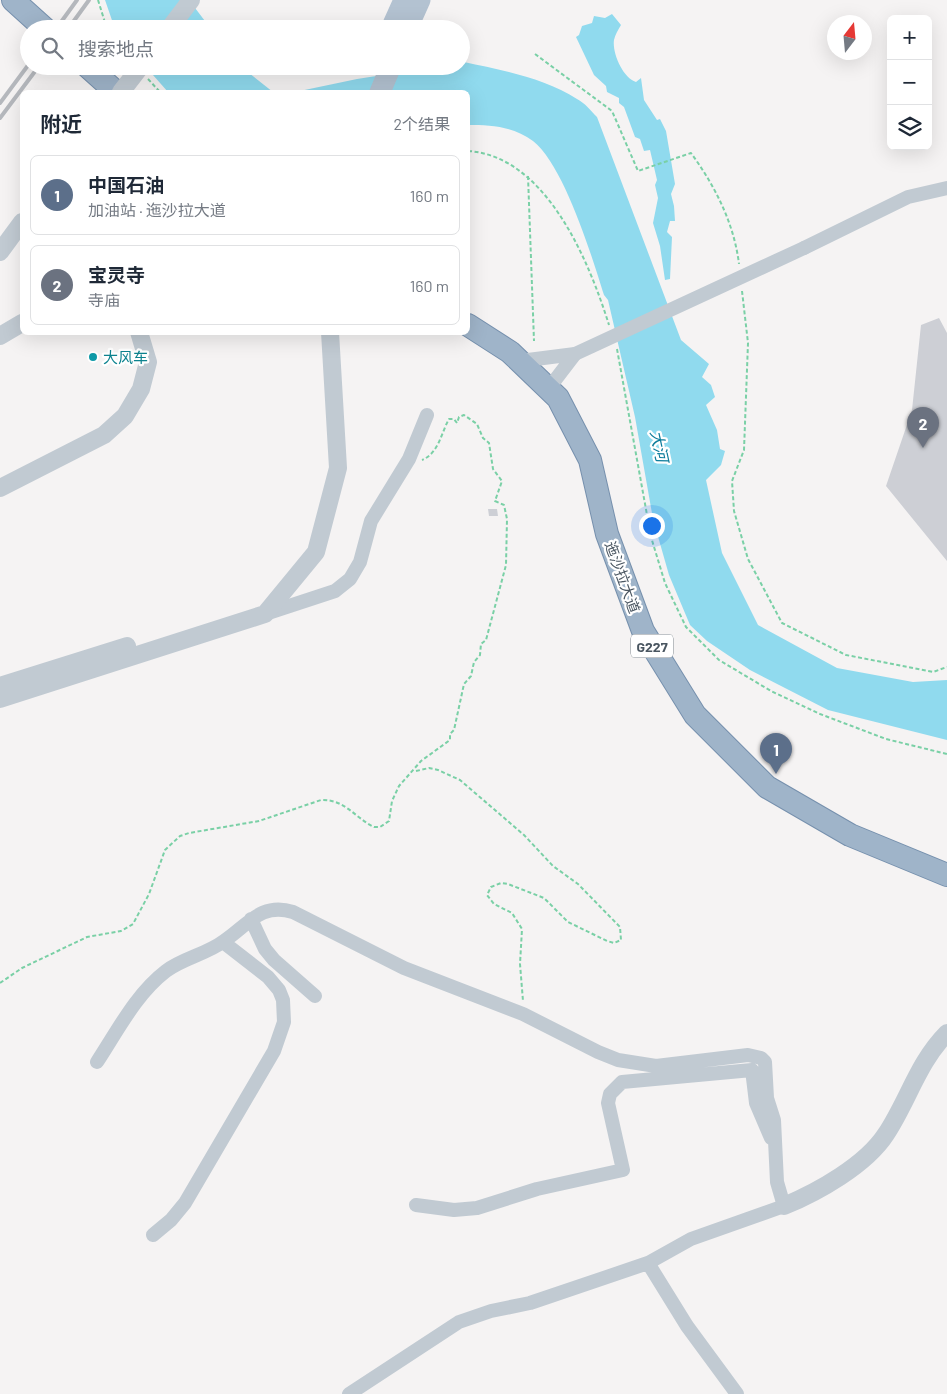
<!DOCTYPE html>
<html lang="zh">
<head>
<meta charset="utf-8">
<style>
  body { margin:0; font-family:Barlow,"Noto Sans SC",sans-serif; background:#f6f6f7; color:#1f2937 }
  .controls { position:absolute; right:15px; top:15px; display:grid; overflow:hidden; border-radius:8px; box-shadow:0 5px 20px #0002 }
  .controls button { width:45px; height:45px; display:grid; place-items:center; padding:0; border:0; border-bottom:1px solid #e0e1e3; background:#fff; color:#1f2937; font:25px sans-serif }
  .compass { position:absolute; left:827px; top:15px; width:45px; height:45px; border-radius:50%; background:#fff; box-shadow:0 5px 20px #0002; rotate:16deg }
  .you { position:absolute; left:651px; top:525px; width:18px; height:18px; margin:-12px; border:4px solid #fff; border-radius:50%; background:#1a73e8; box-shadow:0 0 0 8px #1a73e833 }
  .badge { display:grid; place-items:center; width:32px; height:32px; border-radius:50%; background:#1a73e8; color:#fff; font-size:16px; font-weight:700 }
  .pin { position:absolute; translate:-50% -41px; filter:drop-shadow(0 1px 2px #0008) }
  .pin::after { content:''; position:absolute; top:26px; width:18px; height:15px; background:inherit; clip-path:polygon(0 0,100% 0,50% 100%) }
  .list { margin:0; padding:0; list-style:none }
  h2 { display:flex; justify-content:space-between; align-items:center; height:65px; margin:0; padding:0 20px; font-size:21px }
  h2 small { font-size:16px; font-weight:400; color:#747a83 }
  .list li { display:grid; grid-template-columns:32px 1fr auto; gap:15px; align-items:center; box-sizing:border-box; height:80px; margin:0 10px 10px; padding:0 10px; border:1px solid #e0e1e3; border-radius:8px }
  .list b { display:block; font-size:19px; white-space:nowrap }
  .list p { margin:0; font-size:16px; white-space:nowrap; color:#747a83 }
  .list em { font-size:16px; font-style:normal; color:#747a83 }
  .icon { flex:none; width:28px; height:28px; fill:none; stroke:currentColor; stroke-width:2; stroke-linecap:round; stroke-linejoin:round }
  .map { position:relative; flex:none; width:947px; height:1394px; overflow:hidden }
  .search { position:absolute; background:#fff; box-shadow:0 5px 20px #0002; left:20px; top:20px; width:450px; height:55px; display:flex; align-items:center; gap:12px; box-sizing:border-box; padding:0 18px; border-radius:28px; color:#747a83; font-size:19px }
  .panel { position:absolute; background:#fff; box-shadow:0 5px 20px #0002; left:20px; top:90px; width:450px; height:245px; border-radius:8px }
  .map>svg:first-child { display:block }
  .water { fill:#90daee }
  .building { fill:#cdcfd5 }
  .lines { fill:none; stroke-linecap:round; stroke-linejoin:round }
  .trunk-casing { stroke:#7690ad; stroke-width:24 }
  .path { stroke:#7ad0a6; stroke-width:2; stroke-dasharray:4 2.5; stroke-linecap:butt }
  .minor { stroke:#c1cad2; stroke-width:14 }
  .tertiary { stroke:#c1cad2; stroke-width:18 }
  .primary { stroke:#b3c2d1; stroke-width:21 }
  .trunk { stroke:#9fb4c9; stroke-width:22 }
  .rail { stroke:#b5b8bd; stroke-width:4 }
  .minor-bridge { stroke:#c1cad2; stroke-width:14 }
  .tertiary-bridge { stroke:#c1cad2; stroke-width:18 }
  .culture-dot { fill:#0f9aa8; stroke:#fff; stroke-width:2 }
  .labels { text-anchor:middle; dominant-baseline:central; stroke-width:4.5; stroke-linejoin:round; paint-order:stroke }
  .shield { fill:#fff; stroke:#808990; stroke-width:1 }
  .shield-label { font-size:14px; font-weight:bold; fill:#4a5661 }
  .culture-label { font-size:15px; fill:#0d838f; stroke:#fff; text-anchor:start }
  .street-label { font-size:15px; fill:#4a5661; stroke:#fff }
  .water-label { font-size:16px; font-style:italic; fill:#0c7c9b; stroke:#fff }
</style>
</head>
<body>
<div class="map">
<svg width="947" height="1394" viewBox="0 0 947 1394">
  <rect width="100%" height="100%" fill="#f5f3f3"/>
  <!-- water -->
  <path class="water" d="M105 0H189L211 29H115Z
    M612 14 621 25C618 30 615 35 614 40 612 53 623 78 636 82L641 78 644 100 657 120 660 119 666 131 675 184 671 194 674 206 675 221H670L667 232 672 237 670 279 665 280 660 246 653 223 658 198 655 185 657 180 650 150 644 151 640 139 635 137 624 107 619 103V98L607 92 606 86 594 75 576 37 579 35 582 26 592 23 594 16 605 18Z
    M464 62C501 70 544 78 577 99 585 103 591 111 597 117L681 340 709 364 702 377 711 385 715 397 706 405 717 430 720 449 725 451 721 465 706 480 722 553 758 625 837 668 913 682 947 680V740L828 710 750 670 707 641 690 625 669 575 653 519 635 417 608 300 604 295C592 257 564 165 533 141 513 126 490 125 468 125V92H295L357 79 421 69 440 70 452 66H461Z
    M145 66H240L273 92H168Z"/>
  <!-- building -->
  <path class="building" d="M939 318 947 333V561L886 486 912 410 921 325Z
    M488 509H497L498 516H489Z"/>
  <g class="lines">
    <!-- trunk casing -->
    <g class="trunk-casing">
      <path id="trunk" d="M13 0 45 29
        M87 66 116 92
        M468 325 510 352 558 398 590 460 607 534 643 631 695 715 767 787 850 835 947 875"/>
    </g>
    <!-- path -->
    <path class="path" d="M98 0 107 29
      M535 54 612 111 638 171 691 153C715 186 734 223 739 264
      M148 79 160 92
      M468 151C546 156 589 261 609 325
      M528 176 534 341
      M742 291 748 343 744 450 732 481 734 511 748 559 782 623 846 655 933 672 947 667
      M617 349 651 537 665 583 686 627 719 660 771 691 820 714 886 739 947 754
      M416 771 429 768 438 770 460 780 524 835 553 866 578 884 620 927 621 940 614 943 607 941 568 922 544 898 508 884 501 883 491 887 487 895 494 904 512 913 522 929 520 964 523 1001
      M0 983 22 968 87 937 121 931 133 924 149 894 165 850 180 836 189 833 259 821 321 800C345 799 355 818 374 827H380L389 821 392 801 399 786 421 761 450 740V734L454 730 464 684 471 676 474 662 480 655 481 644 486 640 506 565 507 519 504 505 495 501 502 481 493 469 489 443 483 438 477 424 464 415 459 417 457 423 454 419H449C441 433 439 453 422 460"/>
    <!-- minor -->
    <path class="minor" d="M804 248 908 197 947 188
      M520 361 575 354
      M549 388 575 354
      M265 614 335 591 350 579 360 562 371 521 409 459 427 415
      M251 919 265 949 274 960 315 996
      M97 1062C118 1030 136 994 166 971 183 958 207 954 224 941 248 925 261 902 293 912L404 968 523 1014 598 1052 618 1060 656 1066 748 1055 761 1058 765 1062 767 1098 774 1120 777 1182 784 1206 691 1239 648 1263 530 1303 491 1311 459 1322 349 1394
      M416 1205 454 1210 477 1208 537 1189 623 1170 608 1103 610 1094 622 1082 752 1070 756 1103 771 1138
      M153 1235 171 1220 185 1203 274 1051 284 1022 283 1000 279 990 268 977 223 942
      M648 1263 687 1326 737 1394"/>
    <!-- tertiary -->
    <path class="tertiary" d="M169 29 191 0
      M0 252 22 222
      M0 336 22 323
      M0 488 104 435 125 416 141 389 148 362 139 332
      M0 686 127 646
      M0 699 265 614 316 552 338 468 330 332
      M784 1206C818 1192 866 1165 886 1134 908 1101 918 1062 947 1033"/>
    <!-- primary -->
    <path class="primary" d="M391 29 404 0
      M407 29 420 0
      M380 92 391 66"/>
    <!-- trunk -->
    <use href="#trunk" class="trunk"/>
    <!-- rail -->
    <path class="rail" d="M56 29 77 0
      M68 29 89 0
      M0 103 29 64
      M0 118 39 66"/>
    <!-- minor-bridge -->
    <path class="minor-bridge" d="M575 354 804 248"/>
    <!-- tertiary-bridge -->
    <path class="tertiary-bridge" d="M121 92 141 66"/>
  </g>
  <!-- markers -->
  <circle class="culture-dot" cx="93" cy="357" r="5"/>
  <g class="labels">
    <!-- shield labels -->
    <rect class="shield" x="631" y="634.5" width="42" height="23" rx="4"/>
    <g class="shield-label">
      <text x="652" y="646">G227</text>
    </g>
    <!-- culture labels -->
    <g class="culture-label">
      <text x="103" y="357">大风车</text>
    </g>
    <!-- street labels -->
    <g class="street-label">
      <text transform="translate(623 577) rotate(70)">迤沙拉大道</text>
    </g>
    <!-- water labels -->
    <g class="water-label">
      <text transform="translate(660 446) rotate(78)">大河</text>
    </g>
  </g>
</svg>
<div class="controls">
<button>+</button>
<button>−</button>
<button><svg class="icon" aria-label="layers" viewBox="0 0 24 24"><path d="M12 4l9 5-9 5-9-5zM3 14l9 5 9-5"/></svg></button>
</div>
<svg class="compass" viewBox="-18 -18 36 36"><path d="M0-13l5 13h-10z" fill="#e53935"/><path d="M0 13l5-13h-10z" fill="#747a83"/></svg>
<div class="you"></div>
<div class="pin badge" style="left:776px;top:774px;background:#5c6f8a">1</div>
<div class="pin badge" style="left:923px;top:448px;background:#6b7280">2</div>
<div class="search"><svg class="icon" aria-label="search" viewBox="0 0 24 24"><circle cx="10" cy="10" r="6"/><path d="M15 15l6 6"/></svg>搜索地点</div>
<section class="panel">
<h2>附近<small>2个结果</small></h2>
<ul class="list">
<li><span class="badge" style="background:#5c6f8a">1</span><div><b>中国石油</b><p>加油站 · 迤沙拉大道</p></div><em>160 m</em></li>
<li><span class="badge" style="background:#6b7280">2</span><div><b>宝灵寺</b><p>寺庙</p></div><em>160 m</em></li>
</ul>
</section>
</div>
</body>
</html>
